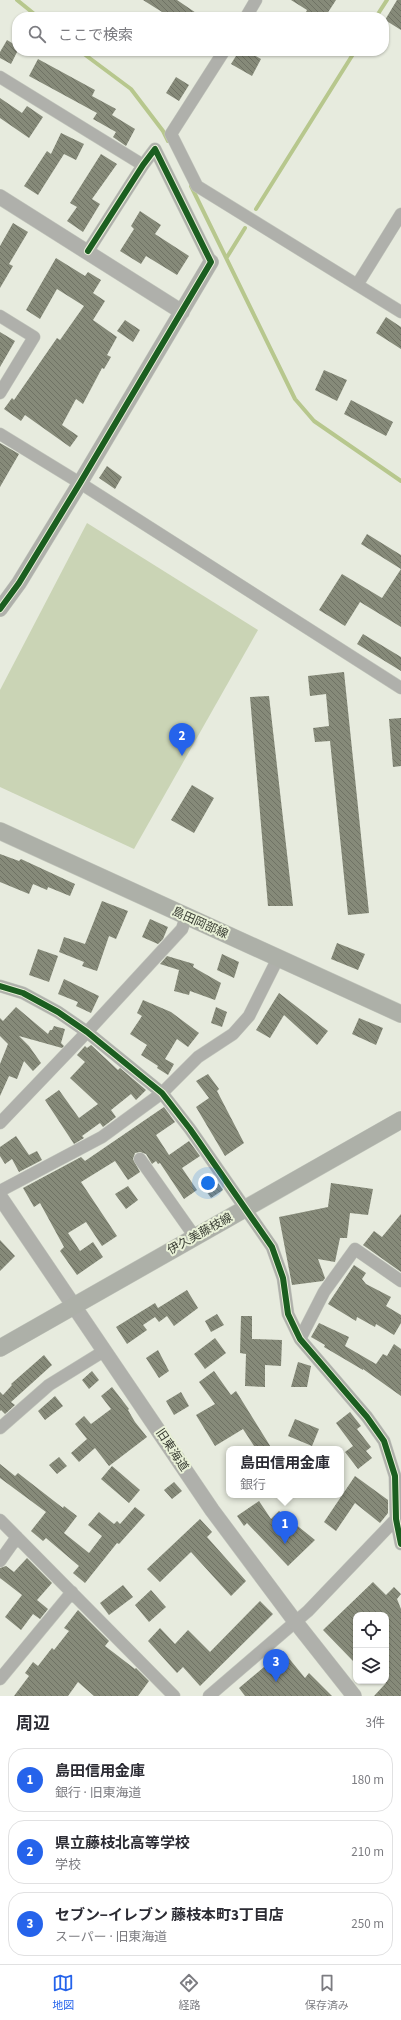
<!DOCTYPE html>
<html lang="ja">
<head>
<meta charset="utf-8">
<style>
  body { margin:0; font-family:"Source Sans 3","Noto Sans JP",sans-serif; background:#f7f7f7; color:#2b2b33 }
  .controls { position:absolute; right:12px; bottom:12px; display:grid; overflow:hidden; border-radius:8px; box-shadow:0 1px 3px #0004 }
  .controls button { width:36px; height:36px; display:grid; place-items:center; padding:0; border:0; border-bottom:1px solid #e1e1e2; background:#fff; color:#2b2b33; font:20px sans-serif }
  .you { position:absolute; left:208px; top:1183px; width:14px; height:14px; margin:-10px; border:3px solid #fff; border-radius:50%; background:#1a73e8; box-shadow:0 0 0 6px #1a73e833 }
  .badge { display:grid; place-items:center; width:26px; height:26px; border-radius:50%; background:#2563eb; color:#fff; font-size:13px; font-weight:700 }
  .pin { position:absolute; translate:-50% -33px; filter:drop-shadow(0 1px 2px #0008) }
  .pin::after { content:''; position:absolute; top:21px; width:14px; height:12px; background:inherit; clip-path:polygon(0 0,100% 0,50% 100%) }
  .popup { position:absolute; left:226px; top:1446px; width:118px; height:52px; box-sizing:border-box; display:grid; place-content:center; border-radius:8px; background:#fff; filter:drop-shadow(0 1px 3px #0005); font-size:13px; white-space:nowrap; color:#7c7c81 }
  .popup b { font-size:15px; color:#2b2b33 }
  .popup::after { content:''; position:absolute; left:50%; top:100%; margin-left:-8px; border:8px solid transparent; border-top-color:#fff }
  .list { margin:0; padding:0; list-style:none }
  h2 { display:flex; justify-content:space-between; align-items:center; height:52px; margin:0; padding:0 16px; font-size:17px }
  h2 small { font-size:13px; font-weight:400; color:#7c7c81 }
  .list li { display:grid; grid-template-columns:26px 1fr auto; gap:12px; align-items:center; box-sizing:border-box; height:64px; margin:0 8px 8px; padding:0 8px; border:1px solid #e1e1e2; border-radius:16px }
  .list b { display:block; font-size:15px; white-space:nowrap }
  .list p { margin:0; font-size:13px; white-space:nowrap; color:#7c7c81 }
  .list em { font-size:13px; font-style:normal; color:#7c7c81 }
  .icon { flex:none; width:22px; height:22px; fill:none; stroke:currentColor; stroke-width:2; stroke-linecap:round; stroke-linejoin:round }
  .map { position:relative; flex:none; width:401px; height:1696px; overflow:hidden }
  .search { position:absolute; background:#fff; box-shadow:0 1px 3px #0004; left:12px; right:12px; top:12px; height:44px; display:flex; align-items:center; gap:10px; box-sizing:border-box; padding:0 14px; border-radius:16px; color:#7c7c81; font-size:15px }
  .sheet { height:268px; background:#fff }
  nav { display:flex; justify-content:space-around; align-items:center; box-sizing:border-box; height:56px; border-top:1px solid #e1e1e2; background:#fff; font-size:11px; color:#7c7c81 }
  nav a { display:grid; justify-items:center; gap:2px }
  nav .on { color:#2563eb }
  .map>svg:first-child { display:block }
  .park { fill:#cad4b5 }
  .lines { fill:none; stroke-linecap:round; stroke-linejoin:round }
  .stream { stroke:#b7c78d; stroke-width:4 }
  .building { fill:url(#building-back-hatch) }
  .minor-casing { stroke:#c3c7bd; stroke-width:13 }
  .tertiary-casing { stroke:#c3c7bd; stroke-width:16 }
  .secondary-casing { stroke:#c3c7bd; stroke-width:18 }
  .minor { stroke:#afb0ab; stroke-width:12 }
  .tertiary { stroke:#afb0ab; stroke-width:15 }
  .secondary { stroke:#adb0a8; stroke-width:17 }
  .cycleway-casing { stroke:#e9f1d8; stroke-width:8 }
  .cycleway { stroke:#1b5e20; stroke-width:6 }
  .labels { text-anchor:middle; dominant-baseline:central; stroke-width:4; stroke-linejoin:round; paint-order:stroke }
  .street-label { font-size:12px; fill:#393d33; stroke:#e9f1d8 }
</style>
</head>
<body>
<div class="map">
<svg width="401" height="1696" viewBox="0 0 401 1696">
  <defs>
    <pattern id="building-back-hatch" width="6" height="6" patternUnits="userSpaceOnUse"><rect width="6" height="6" fill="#868a79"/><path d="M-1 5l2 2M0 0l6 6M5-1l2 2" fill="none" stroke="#6f7264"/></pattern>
  </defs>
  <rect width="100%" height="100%" fill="#e7ebde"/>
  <!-- park -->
  <path class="park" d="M87 523 258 630 134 849 0 787V690Z"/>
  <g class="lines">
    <!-- stream -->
    <path class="stream" d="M17 0 38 17
      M376 17 387 0
      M80 51 131 89 163 131 168 141
      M191 186 295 399 314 421 401 481
      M256 209 355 51
      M227 257 245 228"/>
  </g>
  <!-- building -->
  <path class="building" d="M143 0H177L202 17H170Z
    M291 0H336L325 17H314L306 12 307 10Z
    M397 0H401V30L385 20Z
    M7 40 17 46V52L11 64 0 58V52Z
    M239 51H247L261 59 252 76 231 64Z
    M38 59 95 90 92 96 116 109 112 115 135 129 126 146 113 137 116 132 93 119 97 113 29 76Z
    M176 77 189 85 179 101 166 93Z
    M0 98 22 113 27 106 43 117 29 138 0 118Z
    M61 133 84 144 76 160 64 154 38 195 24 186 47 151 51 154Z
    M101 154 117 164 92 199 100 204 83 232 67 221 77 207 70 203Z
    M140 211 161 225 155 234 189 256 177 275 146 256 141 264 120 251 134 229 131 226Z
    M13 223 28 232 9 264 13 266 0 288V246Z
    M56 258 85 276 88 272 101 280 93 293 105 301 93 320 117 337 107 355 111 357 104 369 102 368 83 404 76 399 62 425 78 436 70 447 25 415 21 421 4 409 12 398 14 400 57 338 60 340 84 306 57 289 40 319 26 310Z
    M386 317 401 327V349L376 333Z
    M125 320 140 330 133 342 117 331Z
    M0 332 15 341 0 367Z
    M324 370 347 380 337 401 315 390Z
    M351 400 393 422 386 436 344 414Z
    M0 443 19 454 0 487Z
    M107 466 122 477 115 489 99 478Z
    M367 534 401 555V627L360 602 345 626 319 610 342 574 382 598 401 569 361 544Z
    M363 634 401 657V671L357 644Z
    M344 672 369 913 348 915 330 741 315 742 313 728 329 726 326 694 310 696 308 676Z
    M269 696 293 906H268L250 697Z
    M401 718V766L393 767 389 719Z
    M192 785 214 798 194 833 171 820Z
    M0 854 19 861 21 859 75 884 70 896 48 887 47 890 33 884 29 894 0 882Z
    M102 901 128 911 116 939 109 936 97 971 82 966 84 962 59 952 64 937 85 944Z
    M150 919 168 927 163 939 158 944 142 937Z
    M337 943 365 954 358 970 331 959Z
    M38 949 58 956 49 982 29 975Z
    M222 954 239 962 234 978 217 970Z
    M167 956 194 964 193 967 221 983 215 1000 190 991 189 995 174 991 179 970 160 964Z
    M64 979 99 996 91 1013 76 1006 78 1002 58 994Z
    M279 993 328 1031 317 1045 284 1015 270 1038 256 1030Z
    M143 1000 171 1012 199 1033 188 1047 177 1039 165 1059 174 1064 168 1075 157 1068 158 1066 141 1055 147 1045 130 1034 142 1016 137 1013Z
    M16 1007 48 1034 50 1030H52L54 1026 65 1029 61 1043 64 1046 62 1048 19 1036 29 1046 41 1063 33 1071 24 1061 17 1079 9 1076 0 1096V1064L8 1044 0 1036V1018L3 1021Z
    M216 1007 227 1012 222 1027 211 1023Z
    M359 1018 383 1028 376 1045 352 1034Z
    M91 1045 118 1070 120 1068 146 1090 136 1100 131 1094 111 1110 116 1117 103 1127 100 1123 82 1136 84 1138 74 1144 45 1100 59 1090 79 1118 98 1104 70 1078 85 1062 77 1055 85 1046 87 1048Z
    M208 1074 219 1089 217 1091 244 1143 225 1156 196 1107 209 1098 196 1081Z
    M164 1107 175 1122 156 1135 169 1155 189 1141 200 1156 182 1168 197 1190 184 1199 160 1163 158 1164 156 1161 152 1164 146 1154 140 1152 135 1153 133 1159 140 1172 128 1180 115 1161 81 1182 117 1236 102 1246 86 1222 68 1233 80 1251 93 1242 103 1257 77 1275 60 1251 64 1247 40 1203 34 1207 23 1188 81 1157 85 1161Z
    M16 1136 29 1155 37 1151 42 1160 19 1172 12 1159 5 1164 0 1156V1147Z
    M213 1176 223 1190 211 1198 201 1184Z
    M331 1183 373 1189 368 1215 350 1213 347 1238H340L335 1262 318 1259 325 1278 323 1281 292 1285 279 1217 328 1207Z
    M128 1186 138 1200 126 1209 115 1194Z
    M401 1214V1272L363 1245 374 1231 382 1237Z
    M0 1240 15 1256 0 1271Z
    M354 1265 366 1273 362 1279 366 1284 391 1297 386 1306 401 1315V1323L394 1335 376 1324 375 1327 357 1317 356 1321 328 1304Z
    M187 1290 198 1308 174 1326 167 1316 159 1322 155 1317 143 1325 147 1330 127 1344 116 1327 155 1303 158 1308Z
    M217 1314 224 1325 211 1332 205 1321Z
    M241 1316H252V1339L282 1340 281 1366 265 1365V1387L245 1386 246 1354 240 1353Z
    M319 1323 349 1337 345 1346 376 1364 383 1354 387 1356 394 1344 401 1349V1396L363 1369V1370L324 1347 325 1345 311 1337Z
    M215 1338 226 1353 205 1369 194 1354Z
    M158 1350 169 1371 159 1378 146 1358Z
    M44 1355 52 1365 11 1402 15 1405 5 1414 1 1410 0 1411V1392L3 1395 12 1385 11 1384Z
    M298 1362 311 1366 307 1387H291Z
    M92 1371 99 1380 89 1389 82 1380Z
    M214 1371 231 1395 236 1391 272 1449H256L243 1429 215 1446 196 1415 215 1404 199 1382Z
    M112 1387 129 1409 128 1410 135 1422 147 1437 109 1466 95 1448 79 1462 71 1453 87 1439 75 1424 84 1416 91 1424 111 1409 101 1396Z
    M181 1392 189 1406 174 1415 166 1401Z
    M55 1396 63 1406 45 1420 38 1411Z
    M350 1412 361 1426 357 1429 371 1447 366 1451 372 1458 358 1469 345 1452 353 1446 336 1423Z
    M295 1419 319 1429 312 1446 288 1436Z
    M59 1457 67 1466 57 1474 49 1465Z
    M0 1464 15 1476 18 1473 63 1508 64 1506 77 1516 64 1533 89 1553 102 1536 88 1525 99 1512 114 1524 117 1521 120 1524 135 1507 145 1515 119 1544 117 1543 85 1583 73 1573 79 1566 46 1538 43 1541 31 1531 46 1512 0 1478Z
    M112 1466 140 1490 129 1503 101 1479Z
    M355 1476 388 1500V1513L380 1523 355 1503 336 1531 324 1522Z
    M174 1482 182 1491 172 1499 164 1490Z
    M259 1501 271 1519 279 1511 315 1540 288 1566 247 1523 244 1526 237 1516Z
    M200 1519 212 1532 207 1537 246 1581 231 1596 191 1552 160 1582 147 1569Z
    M27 1558 52 1583 37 1600 48 1609 40 1619 33 1614 21 1630 5 1617 22 1595 0 1578V1568L6 1566 14 1572Z
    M373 1582 386 1595 394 1587 401 1594 397 1599 401 1609V1696H374L386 1683V1615H356V1664L323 1630Z
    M123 1585 133 1597 109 1615 100 1603Z
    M151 1590 166 1607 149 1622 135 1605Z
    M260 1601 273 1614 200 1686 183 1667 177 1673 148 1641 160 1628 175 1644 188 1630 210 1652Z
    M78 1610 109 1641 105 1646 135 1669 136 1668 149 1681 138 1696H94L78 1682 68 1696H14L29 1676 25 1673 33 1662 38 1666 52 1648 54 1650 69 1631 64 1628Z
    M283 1651 305 1678 309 1673 332 1696H245L239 1688Z"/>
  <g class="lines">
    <!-- minor casing -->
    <g class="minor-casing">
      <path id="minor" d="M246 17 256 0
        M224 51 171 134 197 186 401 312
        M0 77 143 165
        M88 251 143 165 155 149 211 262
        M357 285 401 214
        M0 316 34 337 0 393
        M0 434 80 483 401 688
        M0 986 23 993 58 1012 87 1032 162 1093 190 1129 272 1247 283 1278 288 1314 300 1339 367 1417 384 1441 395 1476 396 1519 401 1544
        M0 1123 87 1032 182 929 186 917
        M140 1159 195 1237
        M0 1191 102 1137 162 1093 198 1057 233 1034 249 1016 278 958
        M300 1339 324 1292 355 1249 401 1281
        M0 1428 49 1385 104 1351
        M0 1520 174 1696
        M0 1561 17 1537
        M0 1679 72 1592
        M209 1696 308 1611 396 1519"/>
    </g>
    <!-- tertiary casing -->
    <g class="tertiary-casing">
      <path id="tertiary" d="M0 197 182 312
        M0 609 19 583 80 483 211 262
        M0 1197 212 1510 294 1620 354 1696"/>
    </g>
    <!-- secondary casing -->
    <g class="secondary-casing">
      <path id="secondary" d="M0 831 401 1014
        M0 1348 401 1120"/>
    </g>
    <!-- minor -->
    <use href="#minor" class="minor"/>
    <!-- tertiary -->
    <use href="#tertiary" class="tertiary"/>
    <!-- secondary -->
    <use href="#secondary" class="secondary"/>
    <!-- cycleway casing -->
    <g class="cycleway-casing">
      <path id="cycleway" d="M0 609 19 583 80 483 211 262 155 149 143 165 88 251
        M0 986 23 993 58 1012 87 1032 162 1093 190 1129 272 1247 283 1278 288 1314 300 1339 367 1417 384 1441 395 1476 396 1519 401 1544"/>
    </g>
    <!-- cycleway -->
    <use href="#cycleway" class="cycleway"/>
  </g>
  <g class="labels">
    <!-- street labels -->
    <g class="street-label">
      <text transform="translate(200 923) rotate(24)">島田岡部線</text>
      <text transform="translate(200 1234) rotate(-29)">伊久美藤枝線</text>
      <text transform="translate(172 1450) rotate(56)">旧東海道</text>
    </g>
  </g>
</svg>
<div class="controls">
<button><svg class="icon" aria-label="locate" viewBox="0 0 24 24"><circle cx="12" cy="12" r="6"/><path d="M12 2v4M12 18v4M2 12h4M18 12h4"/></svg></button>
<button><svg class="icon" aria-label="layers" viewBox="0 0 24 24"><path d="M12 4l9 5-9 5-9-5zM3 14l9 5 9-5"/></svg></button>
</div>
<div class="you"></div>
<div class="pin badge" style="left:285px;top:1544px">1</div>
<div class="popup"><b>島田信用金庫</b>銀行</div>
<div class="pin badge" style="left:182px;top:756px">2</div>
<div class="pin badge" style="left:276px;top:1682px">3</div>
<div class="search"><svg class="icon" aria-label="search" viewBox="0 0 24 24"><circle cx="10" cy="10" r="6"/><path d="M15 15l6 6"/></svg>ここで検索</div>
</div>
<section class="sheet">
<h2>周辺<small>3件</small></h2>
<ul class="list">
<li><span class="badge">1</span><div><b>島田信用金庫</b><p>銀行 · 旧東海道</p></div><em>180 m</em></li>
<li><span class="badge">2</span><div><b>県立藤枝北高等学校</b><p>学校</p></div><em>210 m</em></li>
<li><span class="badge">3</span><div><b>セブン−イレブン 藤枝本町3丁目店</b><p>スーパー · 旧東海道</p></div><em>250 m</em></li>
</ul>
</section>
<nav>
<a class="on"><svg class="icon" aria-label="map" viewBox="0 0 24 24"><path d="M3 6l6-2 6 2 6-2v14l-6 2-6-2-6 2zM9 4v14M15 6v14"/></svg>地図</a>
<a><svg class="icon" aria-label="directions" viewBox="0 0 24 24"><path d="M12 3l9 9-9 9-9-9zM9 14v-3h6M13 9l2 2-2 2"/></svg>経路</a>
<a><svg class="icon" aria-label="saved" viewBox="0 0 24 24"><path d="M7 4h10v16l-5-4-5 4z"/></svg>保存済み</a>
</nav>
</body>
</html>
